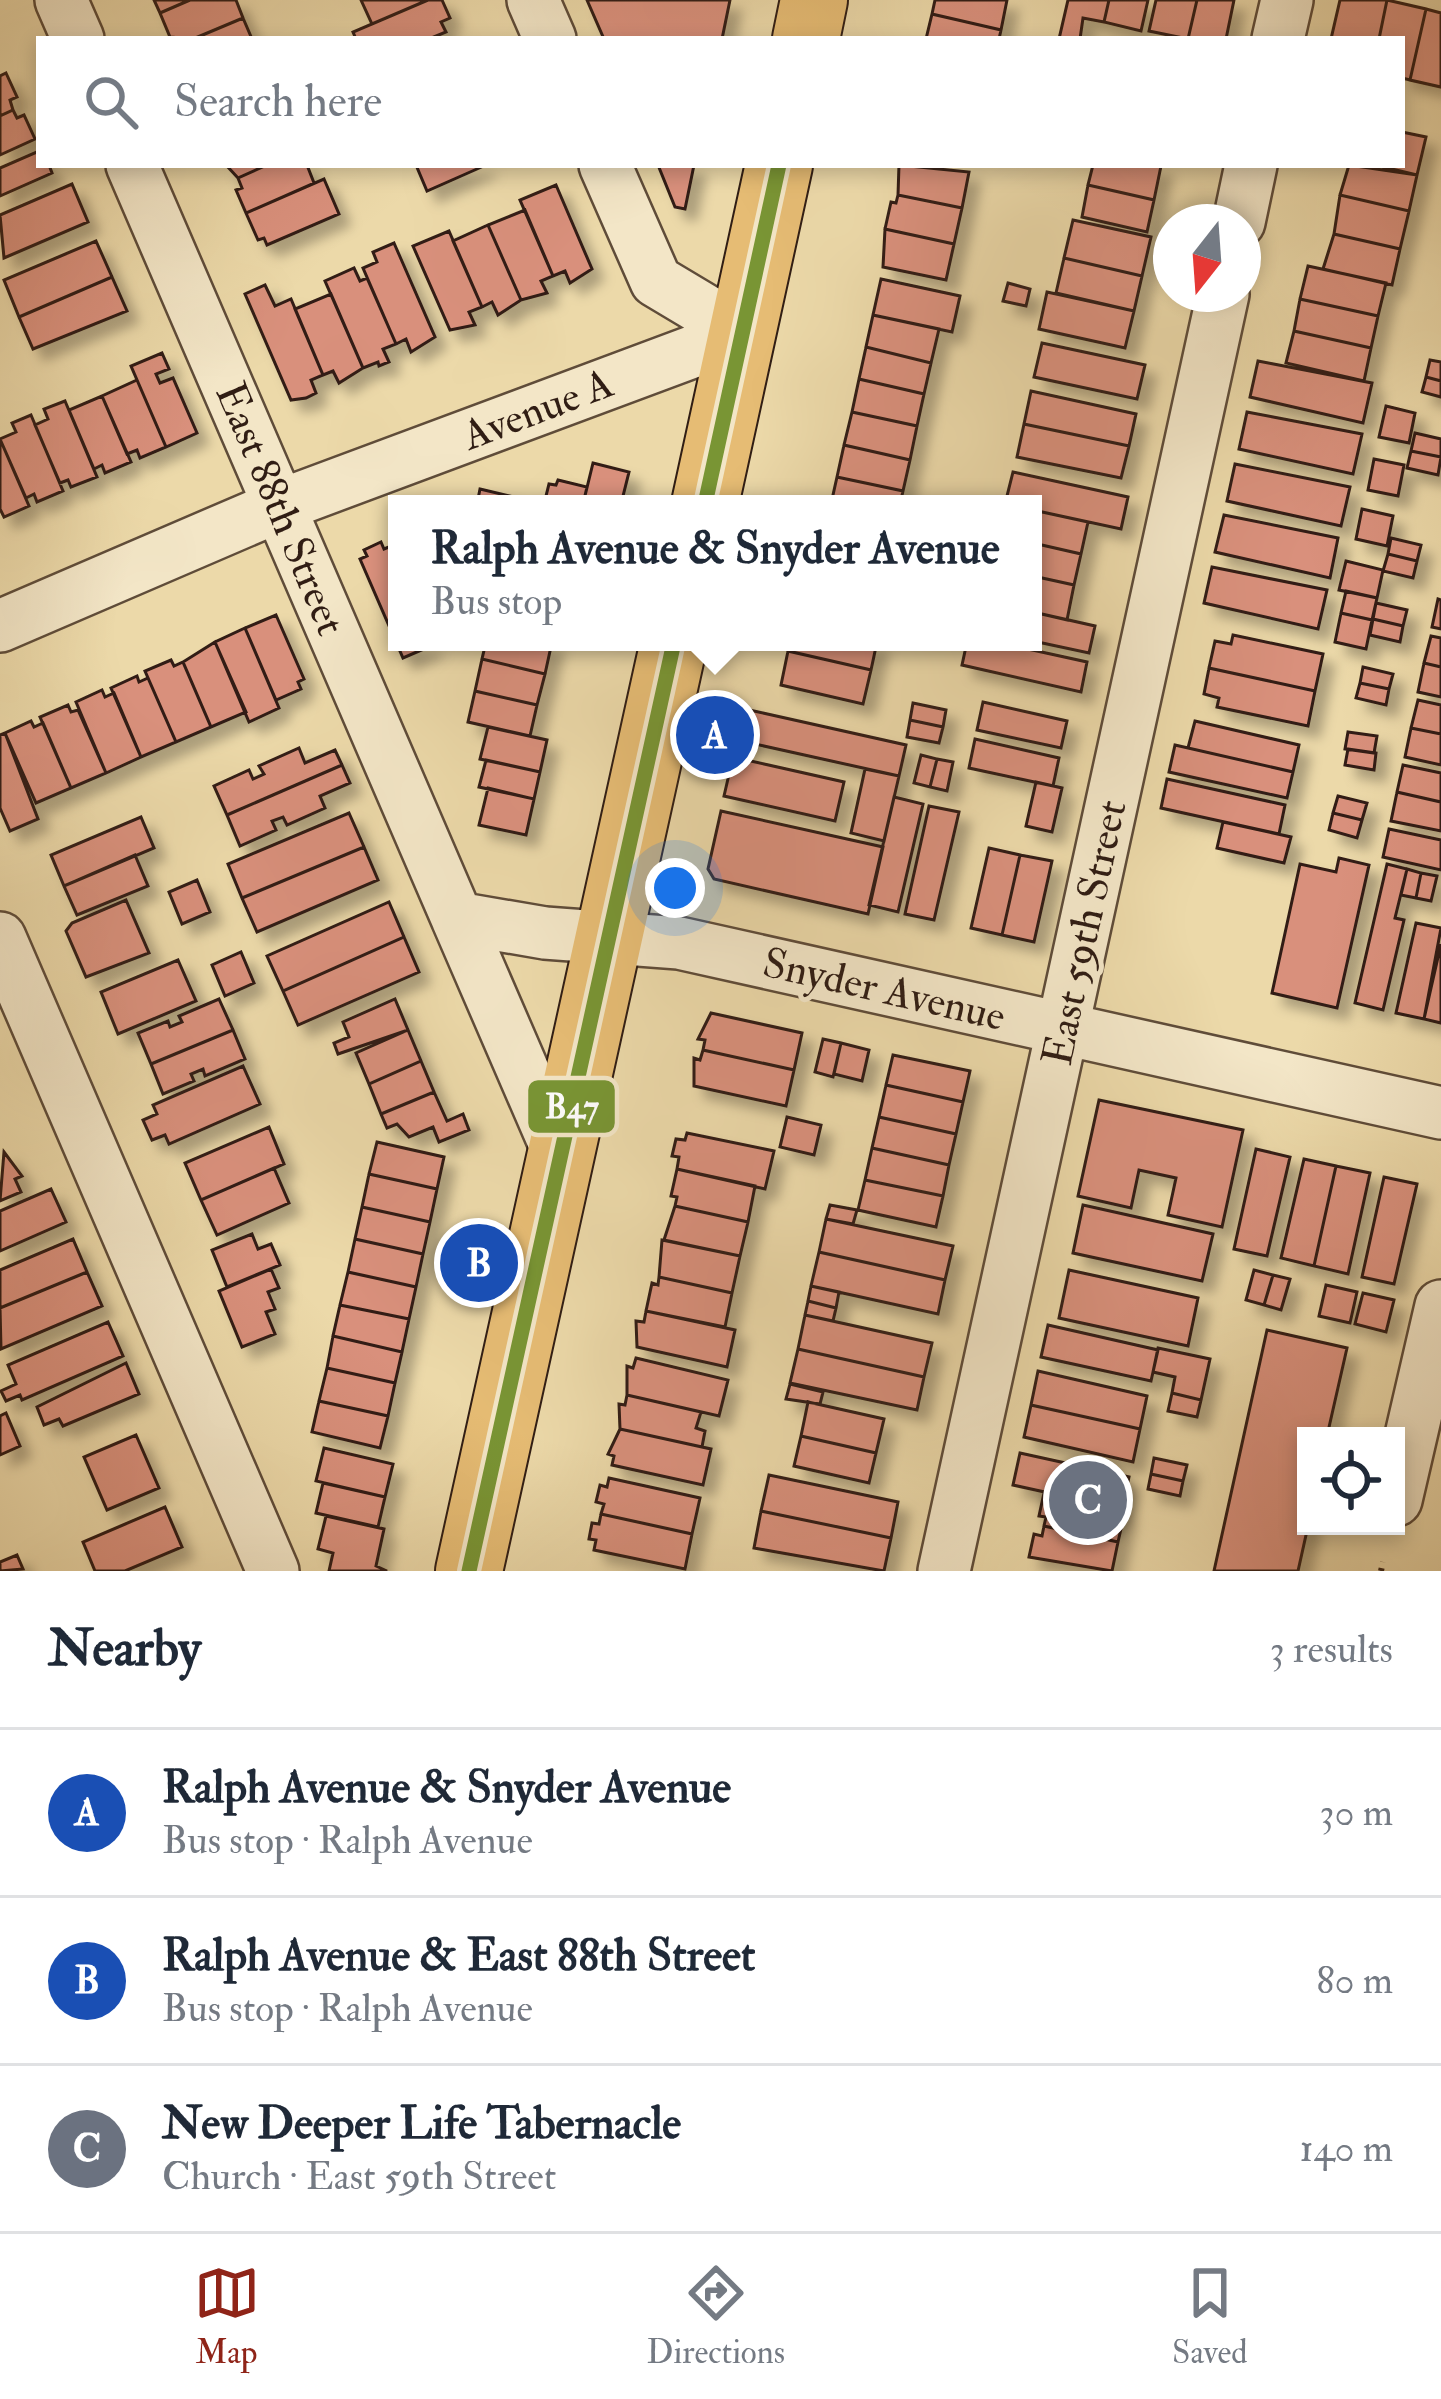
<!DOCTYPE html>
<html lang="en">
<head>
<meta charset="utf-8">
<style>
  body { margin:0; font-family:"IM FELL Double Pica",serif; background:#f2f2f3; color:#1f2937 }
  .controls { position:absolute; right:36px; bottom:36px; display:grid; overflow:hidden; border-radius:0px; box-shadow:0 6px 18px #0003 }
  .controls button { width:108px; height:108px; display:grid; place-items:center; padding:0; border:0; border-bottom:3px solid #e0e1e3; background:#fff; color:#1f2937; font:60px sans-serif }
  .compass { position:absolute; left:1153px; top:204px; width:108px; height:108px; border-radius:50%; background:#fff; box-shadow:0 6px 18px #0003; rotate:197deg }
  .you { position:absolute; left:675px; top:888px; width:42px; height:42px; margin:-30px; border:9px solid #fff; border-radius:50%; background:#1a73e8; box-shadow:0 0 0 18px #1a73e833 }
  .badge { display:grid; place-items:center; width:78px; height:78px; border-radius:50%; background:#8f2418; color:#fff; font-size:39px; font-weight:700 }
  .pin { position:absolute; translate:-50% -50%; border:6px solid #fff; box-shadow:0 3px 12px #0006 }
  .popup { position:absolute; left:388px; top:495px; width:654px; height:156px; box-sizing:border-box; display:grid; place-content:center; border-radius:0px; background:#fff; filter:drop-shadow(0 3px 9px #0005); font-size:39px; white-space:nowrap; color:#747a83 }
  .popup b { font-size:45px; color:#1f2937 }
  .popup::after { content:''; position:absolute; left:50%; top:100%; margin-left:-24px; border:24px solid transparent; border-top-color:#fff }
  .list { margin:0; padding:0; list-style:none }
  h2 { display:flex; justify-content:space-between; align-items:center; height:156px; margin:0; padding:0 48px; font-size:51px }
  h2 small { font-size:39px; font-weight:400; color:#747a83 }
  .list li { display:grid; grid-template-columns:78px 1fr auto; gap:36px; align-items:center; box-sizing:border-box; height:168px; padding:0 48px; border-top:3px solid #e0e1e3 }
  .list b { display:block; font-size:45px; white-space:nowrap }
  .list p { margin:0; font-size:39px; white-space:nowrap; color:#747a83 }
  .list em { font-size:39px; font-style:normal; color:#747a83 }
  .icon { flex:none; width:66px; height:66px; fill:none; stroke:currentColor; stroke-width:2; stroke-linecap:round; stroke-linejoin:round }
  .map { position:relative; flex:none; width:1441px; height:1571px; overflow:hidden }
  .search { position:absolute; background:#fff; box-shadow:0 6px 18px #0003; left:36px; right:36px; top:36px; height:132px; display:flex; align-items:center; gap:30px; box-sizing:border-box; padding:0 42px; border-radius:0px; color:#747a83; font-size:45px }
  .sheet { height:660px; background:#fff }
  nav { display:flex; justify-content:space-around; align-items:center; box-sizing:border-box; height:168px; border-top:3px solid #e0e1e3; background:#fff; font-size:33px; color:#747a83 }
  nav a { display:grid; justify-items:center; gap:6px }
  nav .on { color:#8f2418 }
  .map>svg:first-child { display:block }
  .building { fill:#d9907b; stroke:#301d14; stroke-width:3; filter:url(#shadow) }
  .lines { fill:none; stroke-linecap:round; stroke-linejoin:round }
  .minor-casing { stroke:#5f4c39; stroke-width:56 }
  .major-casing { stroke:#301d14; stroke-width:70 }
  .path { stroke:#301d14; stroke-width:6; stroke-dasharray:3 6; stroke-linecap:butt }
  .minor { stroke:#f3e6c7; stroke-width:51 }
  .major { stroke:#e6bc74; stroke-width:66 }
  .bus-1-casing { stroke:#f3e6c7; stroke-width:24 }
  .bus-1 { stroke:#799534; stroke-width:15 }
  .labels { text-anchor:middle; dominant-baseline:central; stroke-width:10; stroke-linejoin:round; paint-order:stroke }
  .street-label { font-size:42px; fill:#301d14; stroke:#f3e6c7 }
  .line-badge { stroke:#f3e6c7; stroke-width:4.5 }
  .badge-label { font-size:33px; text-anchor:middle; font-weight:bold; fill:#fff }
</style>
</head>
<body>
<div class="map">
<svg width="1441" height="1571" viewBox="0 0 1441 1571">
  <defs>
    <filter id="shadow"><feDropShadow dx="11" dy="11" stdDeviation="6" flood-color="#0004"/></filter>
  </defs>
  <rect width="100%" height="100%" fill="#ecd9a9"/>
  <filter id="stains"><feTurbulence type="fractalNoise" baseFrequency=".00167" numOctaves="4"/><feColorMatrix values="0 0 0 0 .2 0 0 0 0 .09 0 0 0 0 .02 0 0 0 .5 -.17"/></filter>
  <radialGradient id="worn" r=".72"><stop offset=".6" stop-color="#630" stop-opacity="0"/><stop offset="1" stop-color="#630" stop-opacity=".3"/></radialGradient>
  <!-- building -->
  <path class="building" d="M154 0H190L160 13Z
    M190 0H236L243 18 193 39 170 37 160 13Z
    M361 0H428L372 24Z
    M428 0H442L450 18 441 22 446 32 429 39H356L353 32Z
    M587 0H730L722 39H604Z
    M935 0H1007L1001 30 932 14Z
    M1068 0H1109L1104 22 1083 18 1080 39H1059Z
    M1109 0H1148L1141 31 1104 22Z
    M1156 0H1197L1188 39 1149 31Z
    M1197 0H1234L1226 39H1188Z
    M1340 0H1387L1379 39H1331Z
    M1387 0 1426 9 1410 80 1402 78V39H1379Z
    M1426 9 1441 13V87L1410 80Z
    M932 14 1001 30 999 39H926Z
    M243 18 252 39H193Z
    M6 73 17 97 10 100 13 110 0 116V76Z
    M13 110 17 118 24 115 35 139 0 155V116Z
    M1402 132 1426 137 1417 175 1375 165H1402Z
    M39 151V165H49L52 173 0 196V168Z
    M226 165H267L238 178Z
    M267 165H307L314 183 246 213 236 190 242 188 238 178Z
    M416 165H486L427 191Z
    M658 165H694L685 209 675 207Z
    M899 165 969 172 962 208 898 195Z
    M1093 165 1161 166 1154 200 1088 185Z
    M1349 165 1417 175 1409 211 1340 195Z
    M324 179 339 214 267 245 264 238 258 240 246 213Z
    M72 184 88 222 4 258 0 215Z
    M556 185 592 269 570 283 565 271 553 276 520 200Z
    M1088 185 1154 200 1147 232 1082 217Z
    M898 195 962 208 954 244 885 229 891 202 896 203Z
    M1340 195 1409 211 1400 249 1334 234Z
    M525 210 553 276 541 281 547 293 521 300 488 225Z
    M1073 220 1151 237 1142 276 1064 258Z
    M488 225 521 300 498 315 492 302 482 307 453 241Z
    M885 229 954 244 946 280 883 267Z
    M449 231 482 307 469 312 475 325 450 330 413 246Z
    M1334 234 1400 249 1392 285 1323 269Z
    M96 241 112 277 19 317 4 280Z
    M394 243 435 337 411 352 406 339 396 344 363 268 377 262 373 252Z
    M1064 258 1142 276 1134 311 1056 293Z
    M1308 266 1386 283 1378 316 1300 299Z
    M354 268 360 281 367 278 396 344 383 349 389 362 379 366 378 362 363 368 325 281Z
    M112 277 127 311 33 349 19 317Z
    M881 279 960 296 952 332 873 315Z
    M1008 283 1030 289 1026 306 1003 301Z
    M265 285 275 306 291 299 323 375 311 380 316 393 306 398 291 400 245 294Z
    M1047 292 1134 311 1125 348 1039 329Z
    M331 294 363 368 339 383 333 371 323 375 295 309Z
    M1300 299 1378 316 1371 348 1294 331Z
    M873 315 939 329 931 363 866 347Z
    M1294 331 1371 348 1364 381 1286 363Z
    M1042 343 1145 365 1137 399 1034 377Z
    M866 347 931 363 924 394 859 379Z
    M162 353 169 369 156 374 160 383 173 378 197 433 166 447 131 366Z
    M1430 360 1441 362V381L1426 377Z
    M1258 361 1372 383 1363 423 1250 397Z
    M1426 377 1441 381V397L1422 392Z
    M859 379 924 394 917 426 852 412Z
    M137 380 166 447 140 458 137 450 127 454 102 396Z
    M1031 391 1136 414 1129 446 1024 424Z
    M102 396 131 462 105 473 102 465 94 469 69 410Z
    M65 401 97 477 71 487 68 480 60 483 35 425 48 419 44 409Z
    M1386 406 1415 413 1409 443 1379 437Z
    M852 412 917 426 910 460 844 445Z
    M1247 412 1362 434 1353 474 1239 449Z
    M31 415 63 491 37 502 34 494 26 498 0 439 16 432 12 423Z
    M1024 424 1129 446 1121 478 1017 457Z
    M1415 433 1441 439V457L1411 451Z
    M0 439 29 506 4 517 0 509Z
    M844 445 910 460 903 491 837 477Z
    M1411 451 1441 457 1438 475 1407 468Z
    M1374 459 1404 465 1398 496 1368 490Z
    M593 463 629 472 621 504H583Z
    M1235 464 1350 487 1341 526 1227 501Z
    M1013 472 1128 497 1121 529 1033 510V504H1005Z
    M837 477 903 491 900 504H831Z
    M558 480 587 487 583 504H544L549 484 556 485Z
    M480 489 543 504H477Z
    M1362 509 1393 516 1387 546 1356 539Z
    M1033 510 1088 522 1081 554 1033 543Z
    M1224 515 1338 538 1330 578 1215 552Z
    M1391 538 1421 545 1417 561 1388 554Z
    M381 542 384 549 394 545 397 551V642L433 645 403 658 360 559 367 556 364 550Z
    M1033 543 1081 554 1074 585 1033 576Z
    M1388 554 1417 561 1413 578 1383 571Z
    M1346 561 1383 570 1377 598 1339 590Z
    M1212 567 1327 590 1318 629 1204 603Z
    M1033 576 1074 585 1067 620 1033 612Z
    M1346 591 1377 598 1372 620 1341 613Z
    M1438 599 1441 600V629L1432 627Z
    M1376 603 1407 610 1403 626 1373 619Z
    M1033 612 1095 626 1089 653 1033 641Z
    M1341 613 1372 620 1366 649 1335 642Z
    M276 615 304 679 298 682 301 689 276 700 245 628Z
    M1373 619 1403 626 1400 642 1370 635Z
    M245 628 279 708 249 722 215 642Z
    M1233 635 1323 654 1315 691 1209 668 1215 641 1231 644Z
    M1431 636 1441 638V667L1424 663Z
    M215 642 246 712 211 727 183 662Z
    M486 642H552L545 674 482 659Z
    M790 642H877L871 670 788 651Z
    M967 642H996L1087 662 1081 692 962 665Z
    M788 651 871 670 863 704 781 685Z
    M482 659 545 674 537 705 475 691Z
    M171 660 174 666 183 662 211 727 176 742 145 671Z
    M1424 663 1441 667V697L1418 692Z
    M1363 667 1393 674 1389 689 1360 683Z
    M1209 668 1315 691 1308 726 1217 707 1219 698 1204 694Z
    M137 676 139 682 148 678 176 742 141 757 111 688Z
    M1360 683 1389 689 1386 705 1356 698Z
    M102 690 105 697 114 693 141 757 106 773 76 702Z
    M475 691 537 705 530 736 468 722Z
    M1418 700 1441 705V734L1411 728Z
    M983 702 1067 721 1061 748 977 730Z
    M913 703 946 710 943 727 910 720Z
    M68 705 71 712 78 710 106 773 71 788 40 717Z
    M745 709 906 745 899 776 737 740Z
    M910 720 943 727 939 743 907 737Z
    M31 721 34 727 43 723 71 788 36 803 5 733Z
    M1195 721 1299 745 1293 772 1188 748Z
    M488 727 547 740 540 772 480 759Z
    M1411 728 1441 734V765L1405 757Z
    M1348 732 1377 736 1374 753 1345 749Z
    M5 733 38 819 10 831 0 808V735Z
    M975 739 1059 758 1053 786 969 768Z
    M1175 745 1293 772 1287 798 1169 772Z
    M299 748 305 763 335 750 342 765 227 815 214 786 249 770 253 779 264 774 259 766Z
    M1348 749 1376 753 1374 770 1345 765Z
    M921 755 937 759 930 787 914 783Z
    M733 757 844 782 835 821 724 796Z
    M937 759 953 762 947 791 930 787Z
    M486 760 540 772 534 799 479 787Z
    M342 765 350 783 320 796 325 808 287 825 283 817 272 821 276 830 240 846 227 815Z
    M1403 765 1441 773V802L1397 792Z
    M865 769 899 776 884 841 851 833Z
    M1167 779 1285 805 1279 834 1161 808Z
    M1036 782 1062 788 1052 832 1026 826Z
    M488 788 534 799 526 835 479 825Z
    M1397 792 1441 802V831L1391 821Z
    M1338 796 1367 803 1362 820 1333 813Z
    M894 797 923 804 898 912 869 905Z
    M929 806 959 812 934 920 905 914Z
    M721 811 883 847 868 914 714 879 708 869Z
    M349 813 364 847 242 898 228 864Z
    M1333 813 1362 820 1357 838 1329 830Z
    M141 817 154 848 64 886 51 855Z
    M1223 822 1291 837 1284 863 1217 848Z
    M1389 829 1441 840V870L1383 857Z
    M364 847 378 880 257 932 242 898Z
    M989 848 1020 855 1002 935 971 928Z
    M135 855 148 886 77 915 64 886Z
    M1020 855 1052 861 1034 942 1002 935Z
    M1339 858 1369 865 1337 1008 1272 993 1300 864 1336 872Z
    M1387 864 1407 869 1395 918 1404 920 1383 1010 1355 1003Z
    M1407 869 1421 873 1416 898 1401 895Z
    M1421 873 1437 876 1431 901 1416 898Z
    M197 880 210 912 182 924 169 892Z
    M126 900 149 953 86 977 66 931 72 923Z
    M389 902 404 937 283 991 267 956Z
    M1416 923 1441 928 1424 1019 1396 1013Z
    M404 937 419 972 298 1025 283 991Z
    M1441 944V1023L1424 1019Z
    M241 952 254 983 225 996 212 965Z
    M178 960 196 1001 118 1034 101 992Z
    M219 999 233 1030 151 1064 138 1033 168 1021 170 1027 182 1022 179 1016Z
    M395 999 408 1030 338 1054 334 1043 349 1037 343 1022Z
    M711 1013 802 1033 794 1070 703 1050 705 1040 698 1039Z
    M233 1030 245 1059 205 1076 203 1069 191 1074 194 1081 163 1094 151 1064Z
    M408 1030 421 1061 369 1084 356 1053Z
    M823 1039 841 1043 833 1077 815 1072Z
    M841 1043 869 1050 862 1081 834 1074Z
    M703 1050 794 1070 786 1106 694 1086V1058L700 1060Z
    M893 1055 970 1071 963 1102 886 1085Z
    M421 1061 434 1092 381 1114 369 1084Z
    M243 1066 260 1104 169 1144 165 1135 152 1140 143 1120 157 1114 153 1105Z
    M886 1085 963 1102 956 1134 879 1117Z
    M434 1092 447 1121 463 1114 469 1130 439 1142 433 1127 409 1137 397 1124 387 1128 381 1114Z
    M1099 1100 1243 1130 1222 1227 1168 1215 1176 1178 1139 1170 1131 1208 1078 1196Z
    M787 1117 821 1125 814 1155 780 1147Z
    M879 1117 956 1134 949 1165 872 1148Z
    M269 1127 284 1164 201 1200 185 1163Z
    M687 1133 774 1151 765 1189 677 1169 679 1157 672 1156 676 1139 685 1140Z
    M377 1142 444 1157 437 1189 369 1174Z
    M872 1148 949 1165 943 1196 865 1180Z
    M1256 1149 1290 1157 1267 1256 1234 1249Z
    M4 1152 22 1176 15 1179 21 1192 0 1201Z
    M1304 1159 1336 1166 1314 1266 1281 1258Z
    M1336 1166 1370 1173 1348 1274 1314 1266Z
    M274 1168 289 1203 217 1235 201 1200Z
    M677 1169 755 1186 748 1222 675 1206 677 1197 671 1196Z
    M369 1174 437 1189 430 1222 362 1207Z
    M1384 1177 1417 1184 1394 1284 1362 1277Z
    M865 1180 943 1196 936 1227 858 1210Z
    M51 1189 66 1222 0 1251V1211Z
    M830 1205 857 1210 853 1224 826 1219Z
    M1083 1205 1213 1234 1202 1281 1073 1253Z
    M675 1206 748 1222 740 1256 664 1240Z
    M362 1207 430 1222 423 1254 355 1239Z
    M826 1219 953 1246 945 1280 819 1252Z
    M252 1234 258 1249 271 1244 280 1265 227 1287 212 1250Z
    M73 1239 87 1272 0 1308V1270Z
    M355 1239 423 1254 416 1287 348 1272Z
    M662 1240 740 1256 732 1293 659 1277Z
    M819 1252 945 1280 938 1314 811 1286Z
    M271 1269 279 1288 268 1292 275 1309 266 1312 275 1334 242 1347 219 1291Z
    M1069 1270 1198 1298 1188 1346 1059 1318Z
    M1254 1270 1273 1275 1264 1305 1246 1300Z
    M87 1272 102 1306 1 1349 0 1308Z
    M348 1272 416 1287 409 1319 340 1305Z
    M1273 1275 1290 1279 1281 1310 1264 1305Z
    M659 1277 732 1293 725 1327 646 1311 652 1283 658 1285Z
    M1326 1285 1357 1292 1350 1323 1319 1316Z
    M811 1286 839 1292 836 1308 808 1301Z
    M1363 1293 1394 1300 1386 1332 1355 1324Z
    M808 1301 836 1308 833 1321 805 1315Z
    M340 1305 409 1319 402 1352 333 1336Z
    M646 1311 735 1330 727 1367 637 1347 636 1321 644 1322Z
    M805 1315 932 1343 924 1377 798 1349Z
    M108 1322 123 1356 22 1400 20 1395 6 1401 1 1391 16 1384 8 1365Z
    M1048 1325 1158 1350 1151 1381 1041 1357Z
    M1267 1330 1347 1348 1327 1436H1306L1308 1526 1298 1571H1214Z
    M333 1336 402 1352 395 1383 327 1368Z
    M1158 1348 1210 1359 1201 1400 1172 1393 1175 1377 1153 1372Z
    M798 1349 924 1377 917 1410 790 1383Z
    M636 1358 728 1380 719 1416 627 1395V1366L633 1368Z
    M126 1363 139 1394 63 1426 59 1419 44 1425 37 1407Z
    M327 1368 395 1383 388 1416 319 1401Z
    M1038 1371 1147 1396 1140 1429 1031 1405Z
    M790 1384 823 1392 820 1404 786 1399Z
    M1172 1393 1201 1400 1197 1417 1168 1411Z
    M627 1395 701 1412 696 1428 705 1431 702 1447 620 1429 619 1404 625 1405Z
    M319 1401 388 1416 380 1448 312 1432Z
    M808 1402 884 1419 876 1453 801 1436Z
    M1031 1405 1140 1429 1133 1462 1024 1437Z
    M6 1413 20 1446 0 1455V1416Z
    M620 1429 711 1449 703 1485 612 1465 614 1456 608 1454Z
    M136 1435 159 1488 107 1510 84 1457Z
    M801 1436 876 1453 869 1483 794 1466Z
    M324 1448 393 1464 385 1497 316 1481Z
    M1020 1453 1129 1477 1122 1509 1013 1485Z
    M1154 1458 1187 1465 1183 1481 1151 1474Z
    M1151 1474 1183 1481 1180 1496 1148 1489Z
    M769 1475 898 1502 891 1538 761 1511Z
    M609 1478 700 1498 692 1534 601 1514 604 1504 596 1502 600 1485 607 1487Z
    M323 1483 385 1497 378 1527 316 1513Z
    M1044 1493 1125 1511 1118 1542 1044 1526 1046 1517 1039 1516Z
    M165 1507 182 1547 125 1571H95L83 1542Z
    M761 1511 891 1538 884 1571 754 1548Z
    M601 1514 692 1534 685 1569 594 1550 596 1540 589 1539 592 1523 599 1524Z
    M326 1516 384 1529 376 1566 387 1571H329L333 1553 318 1549Z
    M1044 1526 1118 1542 1112 1571 1029 1557 1034 1534 1042 1536Z
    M17 1555 23 1569 0 1571V1562Z"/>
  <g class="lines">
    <!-- minor casing -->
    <g class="minor-casing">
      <path id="minor" d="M61 0 78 39
        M533 0 550 39
        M1278 39 1287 0
        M132 165 457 918 545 933 679 943 1441 1113
        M605 165 656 281 743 333
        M1239 222 1251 165
        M0 626 279 506 743 333
        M457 918 560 1156
        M0 938 273 1571
        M1396 1500 1441 1306
        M944 1571 1223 294"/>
    </g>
    <!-- major casing -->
    <g class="major-casing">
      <path id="major" d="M806 39 814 0
        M705 504 779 165
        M469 1571 674 642"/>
    </g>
    <!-- path -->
    <path class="path" d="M1381 1571 1383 1562"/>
    <!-- minor -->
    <use href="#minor" class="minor"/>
    <!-- major -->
    <use href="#major" class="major"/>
    <!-- bus-1 casing -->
    <g class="bus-1-casing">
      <path id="bus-1" d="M705 504 779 165
        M469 1571 674 642"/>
    </g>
    <!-- bus-1 -->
    <use href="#bus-1" class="bus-1"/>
  </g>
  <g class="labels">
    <!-- street labels -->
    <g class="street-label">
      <text transform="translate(538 410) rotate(-21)">Avenue A</text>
      <text transform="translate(280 509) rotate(67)">East 88th Street</text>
      <text transform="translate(1085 933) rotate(-78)">East 59th Street</text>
      <text transform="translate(884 990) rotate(13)">Snyder Avenue</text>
    </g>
  </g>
  <rect class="line-badge" x="526" y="1078" width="91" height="57" rx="12" fill="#799534"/>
  <g class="badge-label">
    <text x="572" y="1118">B47</text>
  </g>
  <rect width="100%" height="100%" filter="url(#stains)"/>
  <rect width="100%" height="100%" fill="url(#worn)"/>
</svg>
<div class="controls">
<button><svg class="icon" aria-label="locate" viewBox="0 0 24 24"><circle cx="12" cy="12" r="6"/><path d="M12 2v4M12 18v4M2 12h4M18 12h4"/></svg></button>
</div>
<svg class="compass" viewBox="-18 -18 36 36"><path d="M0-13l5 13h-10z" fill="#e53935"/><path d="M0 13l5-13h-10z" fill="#747a83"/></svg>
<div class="you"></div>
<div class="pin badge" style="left:715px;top:735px;background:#1a4fb4">A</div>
<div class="popup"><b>Ralph Avenue &amp; Snyder Avenue</b>Bus stop</div>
<div class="pin badge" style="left:479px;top:1263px;background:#1a4fb4">B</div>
<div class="pin badge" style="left:1088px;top:1500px;background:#6b7280">C</div>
<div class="search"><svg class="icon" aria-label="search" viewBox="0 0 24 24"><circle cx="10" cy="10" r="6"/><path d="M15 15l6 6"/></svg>Search here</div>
</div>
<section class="sheet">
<h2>Nearby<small>3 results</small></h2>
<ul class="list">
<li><span class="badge" style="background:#1a4fb4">A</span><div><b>Ralph Avenue &amp; Snyder Avenue</b><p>Bus stop · Ralph Avenue</p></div><em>30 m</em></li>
<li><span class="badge" style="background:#1a4fb4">B</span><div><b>Ralph Avenue &amp; East 88th Street</b><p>Bus stop · Ralph Avenue</p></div><em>80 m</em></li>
<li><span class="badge" style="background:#6b7280">C</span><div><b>New Deeper Life Tabernacle</b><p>Church · East 59th Street</p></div><em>140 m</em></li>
</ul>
</section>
<nav>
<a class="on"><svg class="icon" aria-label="map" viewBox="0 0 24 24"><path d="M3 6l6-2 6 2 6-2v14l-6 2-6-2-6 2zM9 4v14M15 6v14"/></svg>Map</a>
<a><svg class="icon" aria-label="directions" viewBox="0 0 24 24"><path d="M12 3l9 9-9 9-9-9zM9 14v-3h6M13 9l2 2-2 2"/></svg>Directions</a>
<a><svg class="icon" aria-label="saved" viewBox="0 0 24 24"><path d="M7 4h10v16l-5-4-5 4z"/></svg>Saved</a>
</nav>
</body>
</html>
